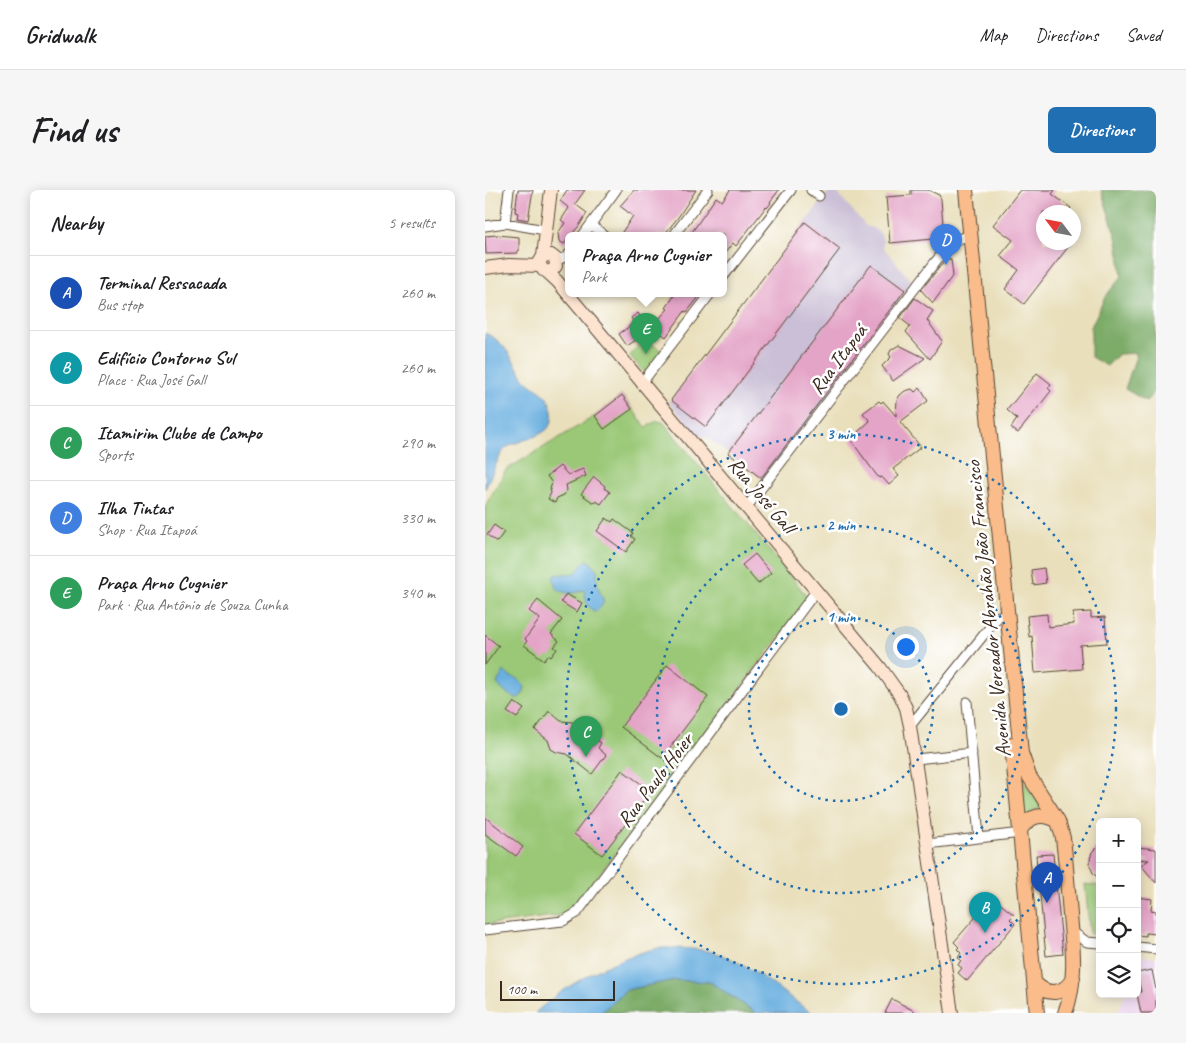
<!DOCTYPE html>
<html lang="en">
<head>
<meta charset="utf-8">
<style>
  body { margin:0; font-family:Caveat,sans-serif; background:#f6f6f6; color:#202124 }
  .controls { position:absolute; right:15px; bottom:15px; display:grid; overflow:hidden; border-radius:8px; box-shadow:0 2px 12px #0003 }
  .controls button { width:45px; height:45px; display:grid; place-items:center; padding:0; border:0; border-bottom:1px solid #e0e0e0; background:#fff; color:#202124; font:25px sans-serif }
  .compass { position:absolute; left:551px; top:15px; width:45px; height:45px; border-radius:50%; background:#fff; box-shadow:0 2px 12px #0003; rotate:302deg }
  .scale { position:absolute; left:15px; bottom:12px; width:115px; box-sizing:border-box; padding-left:5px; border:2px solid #3b2a1e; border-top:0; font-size:14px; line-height:18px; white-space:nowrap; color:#3b2a1e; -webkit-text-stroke:4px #fff; paint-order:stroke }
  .you { position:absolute; left:420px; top:456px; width:18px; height:18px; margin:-12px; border:4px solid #fff; border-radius:50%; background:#1a73e8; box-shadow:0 0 0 8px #1a73e833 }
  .badge { display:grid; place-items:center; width:32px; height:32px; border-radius:50%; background:#1f6fb2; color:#fff; font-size:16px; font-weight:700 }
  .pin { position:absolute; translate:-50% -41px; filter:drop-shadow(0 1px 2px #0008) }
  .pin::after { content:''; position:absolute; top:26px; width:18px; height:15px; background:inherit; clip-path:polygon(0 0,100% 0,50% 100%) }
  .popup { position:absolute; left:80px; top:42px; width:162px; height:65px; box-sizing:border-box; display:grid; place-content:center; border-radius:8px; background:#fff; filter:drop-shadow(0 1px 4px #0005); font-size:16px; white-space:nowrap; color:#757577 }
  .popup b { font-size:19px; color:#202124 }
  .popup::after { content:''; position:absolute; left:50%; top:100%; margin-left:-10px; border:10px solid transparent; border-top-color:#fff }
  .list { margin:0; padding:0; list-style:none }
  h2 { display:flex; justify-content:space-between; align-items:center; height:65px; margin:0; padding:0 20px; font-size:21px }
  h2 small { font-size:16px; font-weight:400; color:#757577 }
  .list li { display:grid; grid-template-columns:32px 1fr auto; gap:15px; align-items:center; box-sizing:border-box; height:75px; padding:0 20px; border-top:1px solid #e0e0e0 }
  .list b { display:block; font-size:19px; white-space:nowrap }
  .list p { margin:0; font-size:16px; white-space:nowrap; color:#757577 }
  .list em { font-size:16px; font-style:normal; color:#757577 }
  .icon { flex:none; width:28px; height:28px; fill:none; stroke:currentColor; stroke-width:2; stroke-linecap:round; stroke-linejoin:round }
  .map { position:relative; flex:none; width:671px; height:823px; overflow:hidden; border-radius:8px }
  header { display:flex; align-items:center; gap:30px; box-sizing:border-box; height:70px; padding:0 25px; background:#fff; border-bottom:1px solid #e0e0e0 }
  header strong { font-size:24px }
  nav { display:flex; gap:28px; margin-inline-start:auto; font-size:18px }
  .intro { display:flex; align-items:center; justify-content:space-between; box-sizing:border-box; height:120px; padding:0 30px }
  h1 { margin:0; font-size:35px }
  .button { padding:12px 22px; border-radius:8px; background:#1f6fb2; color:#fff; font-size:18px; font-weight:700 }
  main { display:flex; gap:30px; padding:0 30px }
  aside { flex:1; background:#fff; border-radius:8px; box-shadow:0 2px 12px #0003 }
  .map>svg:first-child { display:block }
  .built { fill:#ead1ec }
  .industrial { fill:#cabfd6 }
  .green { fill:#9ac876; stroke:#6a794a }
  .forest { fill:#7bac67; stroke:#5b6b42 }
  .water { fill:#69afdf; stroke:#526c7e }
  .building { fill:#e4a4c7 }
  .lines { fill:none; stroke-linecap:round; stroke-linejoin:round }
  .street-casing { stroke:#554536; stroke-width:11 }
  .secondary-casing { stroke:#554536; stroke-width:14 }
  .primary-casing { stroke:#554536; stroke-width:16 }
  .street { stroke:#fff; stroke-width:9 }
  .secondary { stroke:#fde4d0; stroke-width:12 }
  .primary { stroke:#f9bc8a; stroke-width:14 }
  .ring { fill:none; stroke:#1f6fb2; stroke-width:2.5; stroke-dasharray:2.5 5 }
  .labels { text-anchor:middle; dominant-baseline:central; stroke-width:5; stroke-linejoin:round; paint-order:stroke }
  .street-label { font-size:21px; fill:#3b2a1e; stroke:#fff }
  .centre { fill:#1f6fb2; stroke:#fff; stroke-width:2.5 }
  .ring-label { font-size:15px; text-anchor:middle; font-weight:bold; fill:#1f6fb2; stroke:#fff; stroke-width:5; stroke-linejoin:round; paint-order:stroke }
</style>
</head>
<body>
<header>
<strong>Gridwalk</strong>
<nav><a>Map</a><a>Directions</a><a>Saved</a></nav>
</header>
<div class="intro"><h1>Find us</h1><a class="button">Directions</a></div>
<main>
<aside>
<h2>Nearby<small>5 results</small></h2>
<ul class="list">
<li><span class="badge" style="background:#1a4fb4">A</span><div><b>Terminal Ressacada</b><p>Bus stop</p></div><em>260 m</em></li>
<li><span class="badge" style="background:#0f9aa8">B</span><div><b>Edifício Contorno Sul</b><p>Place · Rua José Gall</p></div><em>260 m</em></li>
<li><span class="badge" style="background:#2e9e5b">C</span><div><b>Itamirim Clube de Campo</b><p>Sports</p></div><em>290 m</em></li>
<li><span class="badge" style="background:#3f7fe0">D</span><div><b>Ilha Tintas</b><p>Shop · Rua Itapoá</p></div><em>330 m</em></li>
<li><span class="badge" style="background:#2e9e5b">E</span><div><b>Praça Arno Cugnier</b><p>Park · Rua Antônio de Souza Cunha</p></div><em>340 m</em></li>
</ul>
</aside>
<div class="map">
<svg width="671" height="823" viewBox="0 0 671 823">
  <rect width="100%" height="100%" fill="#fff"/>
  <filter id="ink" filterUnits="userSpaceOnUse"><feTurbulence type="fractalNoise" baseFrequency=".02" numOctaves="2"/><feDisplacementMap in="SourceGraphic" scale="10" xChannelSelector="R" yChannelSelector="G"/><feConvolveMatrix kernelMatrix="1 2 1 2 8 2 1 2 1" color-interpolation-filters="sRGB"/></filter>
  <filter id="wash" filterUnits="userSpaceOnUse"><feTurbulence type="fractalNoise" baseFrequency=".0096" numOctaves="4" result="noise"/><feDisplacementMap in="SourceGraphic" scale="20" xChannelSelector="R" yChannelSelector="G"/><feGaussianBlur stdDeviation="1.12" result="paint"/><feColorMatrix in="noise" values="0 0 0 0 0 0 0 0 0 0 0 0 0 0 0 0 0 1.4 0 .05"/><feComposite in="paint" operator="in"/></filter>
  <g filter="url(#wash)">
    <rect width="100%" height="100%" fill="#e9dfbb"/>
    <!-- built -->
    <path class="built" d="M652 765 671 768V823H633L640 804H652Z"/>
    <!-- industrial -->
    <path class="industrial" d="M345 0H350L381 36 388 38 395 43 398 50V57L428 93 279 290 220 246H213L184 212Z"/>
    <!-- green -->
    <path class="green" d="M159 148 178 162 161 184 145 166Z
      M137 205 161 237 172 231 178 232 322 406V410L84 724 0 735V316L21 280 110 226Z
      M537 587 543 598 558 617 557 620H549L537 629Z
      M600 694 615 696V745L605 744Z"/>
    <!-- forest -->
    <path class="forest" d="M616 0H671V201L661 211 640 199 652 163 634 164 622 176 606 167V137L620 107 637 86 632 50Z
      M190 790 225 792 271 823H116L141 800Z"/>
    <!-- water -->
    <path class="water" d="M0 143C21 152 27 170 39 188 45 196 57 200 62 208 65 212 67 218 67 222 72 248 36 247 21 258 15 262 4 291 0 299Z
      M103 370 112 380V394L119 412 115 418 110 422 102 415 99 400H97C88 405 80 404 71 398L68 387 70 385 91 383 99 372Z
      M19 481 24 486C32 488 34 490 40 497L38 504 33 508C25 507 16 500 12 493Z
      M173 758C191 758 214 758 231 763 267 775 296 802 327 823H271L225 792 190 790 141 800 116 823H50C82 793 130 768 173 758Z"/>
    <g id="blocks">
      <!-- building -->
      <path class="building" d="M33 0H48L43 30 32 28 33 23 30 22Z
        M82 0H100L90 14 102 23 94 36 86 45H84V48L79 54 74 51 73 43 80 33 76 30 84 18 75 11Z
        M149 0H211L194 26 179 45H135L148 26 135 16Z
        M245 0H294L285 12 286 13 282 18 281 17 251 56 248 53 238 65V45H205L231 7 237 11Z
        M426 0H443L454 5 456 9 459 48 405 53 401 7 426 5Z
        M535 0H570L567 4 586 18 583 22H558V52H587L539 114 520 99 534 80 515 66 528 50 508 35Z
        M320 32 355 59 221 237 186 210Z
        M12 45 34 47V61H32V63L1 64 0 46Z
        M462 68 466 70 468 85 448 113 436 100Z
        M386 75 420 100 276 288 243 263Z
        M184 103H217L202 122 200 121 181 147 173 141 168 146 162 142 183 119 181 118 189 106Z
        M430 108 448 121 442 130 457 151 445 169 421 142 425 136 415 128Z
        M153 123 162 137 148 146 151 150 142 156 134 144 149 133 146 128Z
        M414 155 440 168 408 191 397 176 406 167 404 164 406 160Z
        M552 183 566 194 563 198 566 201 533 243 526 238 532 229 522 220Z
        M435 198 443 211 415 232 436 257 408 279 414 286 404 295 397 287 394 288 390 283 365 249 385 231 378 223 394 211 396 213 398 211 411 226 412 210 415 205 420 201 427 199 430 202Z
        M137 205 147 219 119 239 110 226Z
        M75 276 83 285 98 279 101 286 81 295 82 300 79 305 72 308 70 313 63 309 66 303 65 299 67 293 62 286Z
        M109 287 120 296 119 298 125 302 116 314 111 311 109 313 96 304Z
        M121 328 127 332 129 329 148 343 146 346 150 349 141 362 112 341Z
        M9 335 19 342 12 352 2 345Z
        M270 364 286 383 273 394 257 375Z
        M559 378 561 393 548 395 546 380Z
        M81 404 97 413 92 422 76 412Z
        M53 410 77 430 66 444 74 451 69 457 72 459 66 467 63 465 59 470 39 455 42 451 40 449 55 429 44 421Z
        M606 422V428L620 427 622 453 595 455 597 479 550 483 547 446 544 447 542 426 562 424 563 437 589 434 588 423Z
        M0 445 14 456 0 475Z
        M182 475 223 507 177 568 136 537Z
        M29 512 39 519 32 528 22 522Z
        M64 521 76 531 87 532 94 538 96 543H102L116 553 113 558 121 565 107 584 82 564 71 562 66 559 63 550 50 540Z
        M137 580 166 601 117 665 89 644Z
        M0 627 38 657 31 666 0 644Z
        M615 654V690L608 683 604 673 607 662Z
        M652 657 671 659V693L656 675 664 670 652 669Z
        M568 664 578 764 561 766 551 665Z
        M652 707 667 709 666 720 671 721V744L661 743V746L652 745Z
        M512 711 529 725 525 729 530 734 482 791 473 783 477 778 473 775 476 770 473 768 476 763 472 759 474 757 469 752 502 714 507 717Z
        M667 780 671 800V823H656L652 804 656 802 652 783Z
        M407 809 409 810 433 823H400Z"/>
    </g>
  </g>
  <g filter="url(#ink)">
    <use href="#blocks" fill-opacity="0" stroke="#554536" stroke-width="1"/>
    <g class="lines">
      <!-- street casing -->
      <g class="street-casing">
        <path id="street" d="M326 0 334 6
          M20 33 24 0
          M106 35 119 45
          M0 36 20 33 60 40
          M98 45 131 0
          M189 45 223 0
          M71 70 81 67 84 64
          M238 87 306 0
          M156 194 226 103
          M261 318 451 71 469 51 479 47
          M482 512 494 648
          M425 536 514 426
          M431 569 487 563
          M442 654 536 643
          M0 740 78 731 92 723 331 401
          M586 741 602 752 615 753
          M652 757 671 759"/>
      </g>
      <!-- secondary casing -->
      <g class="secondary-casing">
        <path id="secondary" d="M58 66 66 65 70 68 71 76C68 81 63 83 58 80L54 73 58 66 66 0
          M0 78 24 75 55 76
          M61 81 72 91 395 477 415 505 421 518 425 536 467 823"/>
      </g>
      <!-- primary casing -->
      <g class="primary-casing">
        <path id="primary" d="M481 0 536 563 544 586 573 631 578 648C581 674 583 699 585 725 588 758 592 791 580 823
          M527 555 552 823
          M535 640C545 625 558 622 573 631
          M549 792C561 806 579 806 588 788"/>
      </g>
      <!-- street -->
      <use href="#street" class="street"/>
      <!-- secondary -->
      <use href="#secondary" class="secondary"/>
      <!-- primary -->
      <use href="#primary" class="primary"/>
    </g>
  </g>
  <!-- distance rings -->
  <g class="ring">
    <circle cx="356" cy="519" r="92"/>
    <circle cx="356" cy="519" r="184"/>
    <circle cx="356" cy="519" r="275"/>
  </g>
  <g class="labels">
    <!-- street labels -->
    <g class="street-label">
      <text transform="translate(353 169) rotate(-53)">Rua Itapoá</text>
      <text transform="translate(277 305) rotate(50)">Rua José Gall</text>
      <text transform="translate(503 419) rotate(-96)">Avenida Vereador Abrahão João Francisco</text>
      <text transform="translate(170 590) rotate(-53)">Rua Paulo Hoier</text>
    </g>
  </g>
  <circle cx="356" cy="519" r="8" class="centre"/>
  <g class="ring-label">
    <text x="356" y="249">3 min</text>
    <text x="356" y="340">2 min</text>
    <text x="356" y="432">1 min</text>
  </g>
</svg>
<div class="controls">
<button>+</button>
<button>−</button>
<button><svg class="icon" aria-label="locate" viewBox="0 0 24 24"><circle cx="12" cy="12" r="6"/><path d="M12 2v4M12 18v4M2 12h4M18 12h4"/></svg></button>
<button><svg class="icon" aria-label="layers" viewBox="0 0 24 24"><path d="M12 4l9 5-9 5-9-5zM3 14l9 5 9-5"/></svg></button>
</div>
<svg class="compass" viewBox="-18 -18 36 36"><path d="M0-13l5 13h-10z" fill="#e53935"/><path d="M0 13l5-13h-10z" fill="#757577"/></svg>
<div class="scale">100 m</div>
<div class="you"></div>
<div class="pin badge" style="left:562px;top:713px;background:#1a4fb4">A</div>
<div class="pin badge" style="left:500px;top:743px;background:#0f9aa8">B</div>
<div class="pin badge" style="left:101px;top:567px;background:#2e9e5b">C</div>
<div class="pin badge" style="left:461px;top:75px;background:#3f7fe0">D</div>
<div class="pin badge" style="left:161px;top:164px;background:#2e9e5b">E</div>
<div class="popup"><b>Praça Arno Cugnier</b>Park</div>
</div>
</main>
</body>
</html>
